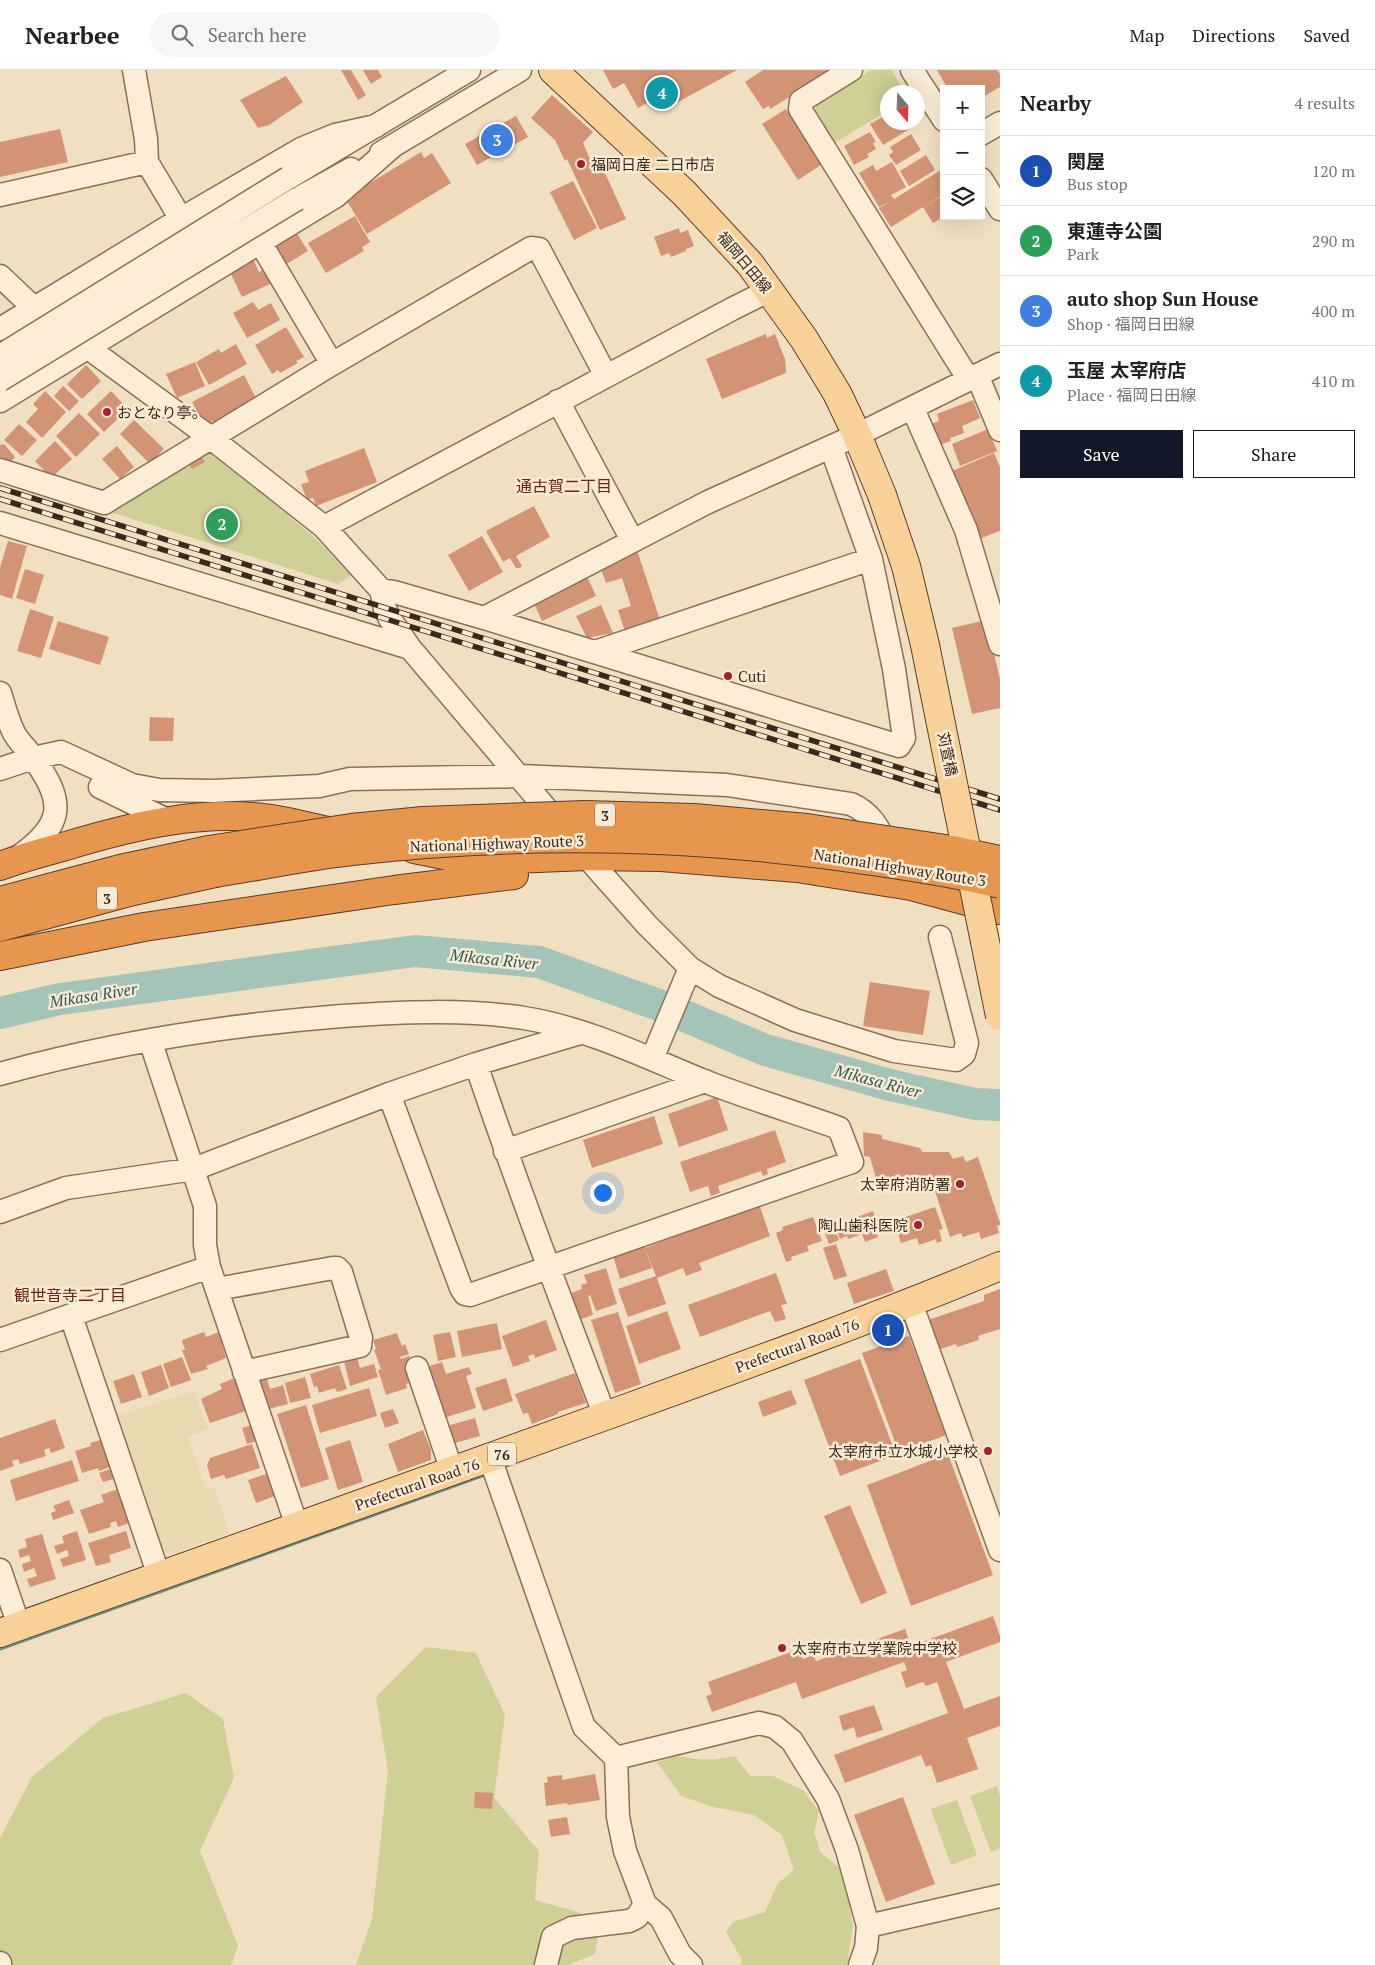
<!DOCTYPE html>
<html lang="en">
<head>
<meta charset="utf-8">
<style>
  body { margin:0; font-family:"PT Serif","Noto Sans JP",serif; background:#f6f6f6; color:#222 }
  .controls { position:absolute; right:15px; top:15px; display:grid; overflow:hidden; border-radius:0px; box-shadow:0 5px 20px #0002 }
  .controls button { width:45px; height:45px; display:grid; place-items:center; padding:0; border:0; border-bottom:1px solid #e0e0e0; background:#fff; color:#222; font:25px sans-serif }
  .compass { position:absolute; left:880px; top:15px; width:45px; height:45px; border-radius:50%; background:#fff; box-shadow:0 5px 20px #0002; rotate:161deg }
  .you { position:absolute; left:602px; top:1122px; width:18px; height:18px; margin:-12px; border:4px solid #fff; border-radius:50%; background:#1a73e8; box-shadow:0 0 0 8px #1a73e833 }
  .badge { display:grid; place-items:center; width:32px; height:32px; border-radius:50%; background:#111827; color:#fff; font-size:16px; font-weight:700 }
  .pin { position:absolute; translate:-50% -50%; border:2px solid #fff; box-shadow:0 1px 5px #0006 }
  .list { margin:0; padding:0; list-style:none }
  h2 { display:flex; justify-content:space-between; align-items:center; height:65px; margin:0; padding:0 20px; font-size:21px }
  h2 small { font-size:16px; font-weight:400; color:#767676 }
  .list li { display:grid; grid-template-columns:32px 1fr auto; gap:15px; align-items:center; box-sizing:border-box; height:70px; padding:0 20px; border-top:1px solid #e0e0e0 }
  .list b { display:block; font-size:19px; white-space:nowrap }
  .list p { margin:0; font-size:16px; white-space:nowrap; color:#767676 }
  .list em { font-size:16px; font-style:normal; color:#767676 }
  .actions { display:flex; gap:10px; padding:15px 20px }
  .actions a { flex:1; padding:11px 0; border:1px solid #111827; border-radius:0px; text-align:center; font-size:18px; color:#111827 }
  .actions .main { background:#111827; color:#fff }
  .icon { flex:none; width:28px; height:28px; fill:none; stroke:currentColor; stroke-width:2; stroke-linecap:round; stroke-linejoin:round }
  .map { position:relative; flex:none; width:1000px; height:1895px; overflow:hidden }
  header { display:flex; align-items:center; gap:30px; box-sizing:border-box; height:70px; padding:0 25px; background:#fff; border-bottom:1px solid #e0e0e0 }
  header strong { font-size:24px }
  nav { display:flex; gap:28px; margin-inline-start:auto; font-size:18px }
  .search { width:350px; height:45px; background:#f6f6f6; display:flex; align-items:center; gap:12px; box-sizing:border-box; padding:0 18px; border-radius:28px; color:#767676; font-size:19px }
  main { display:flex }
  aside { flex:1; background:#fff }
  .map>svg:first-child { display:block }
  .farmland { fill:#e8d9af }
  .green { fill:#cfd095 }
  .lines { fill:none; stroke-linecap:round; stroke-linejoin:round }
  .stream { stroke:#6b9385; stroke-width:5.5 }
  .river { stroke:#a5c4b8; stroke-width:32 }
  .building { fill:#d29475 }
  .minor-casing { stroke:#8d6f58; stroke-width:25 }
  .major-casing { stroke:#5a3e2c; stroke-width:30 }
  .highway-casing { stroke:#5a3e2c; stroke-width:30 }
  .minor { stroke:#fbedd6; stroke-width:22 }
  .major { stroke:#f7d197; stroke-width:28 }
  .highway { stroke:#e7964d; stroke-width:28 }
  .rail-casing { stroke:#3c291d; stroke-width:5.5 }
  .rail { stroke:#f8ead3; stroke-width:4; stroke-dasharray:11; stroke-linecap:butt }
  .minor-bridge-casing { stroke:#8d6f58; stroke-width:25; stroke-linecap:butt }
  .major-bridge-casing { stroke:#5a3e2c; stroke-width:30; stroke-linecap:butt }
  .highway-bridge-casing { stroke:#5a3e2c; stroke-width:30; stroke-linecap:butt }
  .minor-bridge { stroke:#fbedd6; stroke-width:22 }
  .major-bridge { stroke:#f7d197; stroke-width:28 }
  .highway-bridge { stroke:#e7964d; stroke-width:28 }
  .poi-dot { fill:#a1232f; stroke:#f8ead3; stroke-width:2 }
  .labels { text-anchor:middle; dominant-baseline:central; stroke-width:5; stroke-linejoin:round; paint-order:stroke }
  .shield { fill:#f8ead3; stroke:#746354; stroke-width:1 }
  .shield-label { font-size:14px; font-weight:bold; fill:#3c291d }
  .poi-label { font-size:15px; fill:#3c291d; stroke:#f8ead3; text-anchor:start }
  .street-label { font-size:15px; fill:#3c291d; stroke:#f8ead3 }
  .neighbourhood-label { font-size:16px; fill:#6c2319; stroke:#f8ead3 }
  .water-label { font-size:16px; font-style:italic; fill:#2b5d55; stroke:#f8ead3 }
</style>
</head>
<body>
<header>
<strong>Nearbee</strong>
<div class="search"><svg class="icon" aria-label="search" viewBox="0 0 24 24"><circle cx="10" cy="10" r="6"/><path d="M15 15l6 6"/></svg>Search here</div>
<nav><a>Map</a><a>Directions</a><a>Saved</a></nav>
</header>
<main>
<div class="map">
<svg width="1000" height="1895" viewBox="0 0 1000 1895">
  <rect width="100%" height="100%" fill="#f1dfc2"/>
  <!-- farmland -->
  <path class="farmland" d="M194 1321 208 1359 188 1367 206 1420 214 1417 230 1463 171 1484 163 1483 116 1346Z"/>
  <!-- green -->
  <path class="green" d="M871 0H892L904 22H888L887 41 833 74 814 46 816 35Z
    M208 380 313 466 351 505 338 514 107 441Z
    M426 1577 476 1583 505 1645 494 1728 539 1781 535 1830 587 1845 598 1863 595 1884 568 1895H356L372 1849 388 1701 376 1627Z
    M186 1623 223 1649 234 1708 200 1781 238 1876 231 1895H0V1768L32 1707 103 1648Z
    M678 1686C698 1690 715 1691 735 1686L750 1706H773L804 1721 819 1741 814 1763 821 1783 840 1798 846 1817 853 1856 847 1895H740L742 1890 726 1862 733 1852 765 1842 778 1813 794 1800 782 1765 754 1745 713 1737 681 1726 657 1692Z
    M997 1716 1000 1726V1778L991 1782 970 1726Z
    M957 1730 977 1785 951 1795 931 1739Z"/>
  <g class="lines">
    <!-- stream -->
    <path class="stream" d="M0 1578 490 1402"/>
    <!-- river -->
    <path class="river" d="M0 943 60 929 415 881 539 892 659 935 765 980 890 1015 975 1034 1000 1035"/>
  </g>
  <!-- building -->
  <path class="building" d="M341 0H351L366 25 358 30Z
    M363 0H378L382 7 371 14Z
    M603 0H737L665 39 658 27 638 38 624 13 613 19Z
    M763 0H833L770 39 769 36 763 39 745 12Z
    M937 0H997L1000 4V17L981 28V19H948Z
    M286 6 303 32 269 55 258 58 240 30Z
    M552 25 593 62 583 73 593 96 600 92 626 149 600 160 567 89 565 91 555 70 531 48Z
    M786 39 821 95 798 110 762 54Z
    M888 44V52H911L913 57 883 75 870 54Z
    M516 46 528 67 477 95 465 74Z
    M60 59 68 92 0 107V72Z
    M870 62 876 72 873 73 876 79 867 84 869 87 854 95 844 76Z
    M911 64 921 80 896 95 889 85 893 82 890 77Z
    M421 82 424 88 432 83 451 113 367 164 345 128Z
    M926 85 935 100 909 116 900 101Z
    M892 92 906 117 891 125 894 129 944 98V124L891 157 879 138 891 131 879 137 859 103 873 95 876 101Z
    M573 111 597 158 574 170 550 122Z
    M944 125V147L933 153 923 137Z
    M355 146 370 172 362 177 364 181 326 203 308 173Z
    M679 158 680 163 688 160 694 176 686 179V181L671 187 669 183 661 186 654 167Z
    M296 162 308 181 285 195 273 177Z
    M253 189 259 202 266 199 272 213 242 227 229 200Z
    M253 232 258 240 271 233 280 250 247 268 233 243Z
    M286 257 304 287 296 291 298 293 280 303 278 300 272 304 255 275Z
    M766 264 767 268 775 264 785 289 786 303 722 329 706 289Z
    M236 274 247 294 209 315 196 292 219 279 221 283Z
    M195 292 205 316 177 328 166 304Z
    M86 295 101 311 82 329 67 314Z
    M244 305 256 328 214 353 213 351 205 356 192 332Z
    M63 316 79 331 69 341 54 326Z
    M45 321 66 342 42 368 26 352 38 339 33 334Z
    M111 321 128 339 104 362 87 344Z
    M973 330 980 348 962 356 964 363 950 368 951 371 939 375 931 354 939 351 937 344Z
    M79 343 100 364 76 387 56 366Z
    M134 350 164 379 150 394 120 364Z
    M19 354 37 370 22 386 4 370Z
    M988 359 997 381 960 396 952 374Z
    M55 371 72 389 51 408 35 391Z
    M4 374 15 387 8 395 0 392V375Z
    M117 376 134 397 120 409 102 389Z
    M364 378 377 412 316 436 313 428 307 430 301 414 309 412 305 401Z
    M994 383 1000 397V461L979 469 952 401Z
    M201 387 205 392 192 399 189 394Z
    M534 436 550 467 516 486 522 496 520 498H516L510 488 503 492 486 461Z
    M482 466 503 502 469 521 448 485Z
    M8 471 27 476 12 529 0 525V498Z
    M637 480 660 550 625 562 618 540 631 536 622 508 606 513 599 493Z
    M25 499 44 505 35 534 16 528Z
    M586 504 596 526 542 551 532 529Z
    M601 535 613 563 587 568 576 546Z
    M30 539 54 547 41 588 17 581Z
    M986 550 1000 609V638L972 644 952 558Z
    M58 551 109 567 100 595 49 579Z
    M150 647 174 648 173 671H149Z
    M870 912 930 921 923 965 863 956Z
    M717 1027 728 1060 679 1077 668 1044Z
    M654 1046 663 1074 592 1098 583 1070Z
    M775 1060 786 1092 767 1099 768 1104 763 1106 761 1101 718 1116 720 1123 711 1126 708 1116 690 1122 680 1092Z
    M863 1062 882 1065V1069L920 1078 922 1082H949L953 1089 963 1086 966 1092 978 1087 1000 1153V1155L997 1156 999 1163 981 1169 979 1162 963 1167 961 1163 950 1167 930 1106 880 1122 870 1087 864 1086Z
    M759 1134 770 1166 699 1193 702 1200 686 1206 683 1198 657 1208 666 1234 628 1247 618 1219 656 1206 645 1178Z
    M935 1137 943 1159 939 1160 942 1171 937 1173 936 1169 919 1175 917 1168 901 1173 894 1151Z
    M873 1141 879 1159 876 1160 878 1167 865 1172 862 1164 848 1169 847 1166 840 1169 838 1163 844 1161 841 1153Z
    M813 1147 822 1171 807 1176 809 1181 791 1187 792 1190 786 1192 776 1163 783 1160 782 1157Z
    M832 1152 839 1170 829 1174 822 1155Z
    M836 1174 847 1206 834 1210 823 1178Z
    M644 1175 652 1198 620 1209 613 1186Z
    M606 1198 617 1234 596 1241 590 1225 588 1226 593 1245 576 1251 568 1224 582 1219 581 1215 587 1213 584 1205Z
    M886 1199 894 1221 854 1234 847 1213Z
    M776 1203 787 1234 781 1235 786 1249 775 1252 770 1241 700 1267 688 1235Z
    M1000 1219V1259L978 1266 979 1270 957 1277 956 1274 935 1281 925 1251 984 1231V1225Z
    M667 1241 681 1279 639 1294 626 1256Z
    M618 1242 641 1314 615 1323 591 1250Z
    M546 1250 557 1280 535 1288 534 1284 528 1286 530 1291 513 1297 502 1266Z
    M497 1253 502 1279 462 1287 457 1261Z
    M204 1262 206 1267 219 1262 226 1288 206 1296 208 1299 191 1304 182 1280H185L182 1270Z
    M450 1262 456 1287 438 1291 433 1265Z
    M397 1263 402 1276 405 1274 409 1284 400 1287 401 1289 409 1286 412 1294 411 1312 406 1314 407 1318 386 1325 378 1300 381 1299 374 1280 376 1279 373 1270Z
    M909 1266 946 1365 899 1383 862 1283Z
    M182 1287 191 1310 171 1317 163 1294Z
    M357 1288 360 1298 374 1294 378 1307 350 1316 344 1291Z
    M860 1289 896 1385 840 1406 804 1310Z
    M442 1292 446 1304 469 1297 472 1304 466 1306 476 1338 440 1349 424 1298Z
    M161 1295 169 1318 149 1326 141 1302Z
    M339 1295 347 1319 337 1322 335 1318 319 1323 317 1316 314 1317 310 1304Z
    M575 1303 586 1333 558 1342V1344L532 1354 528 1343 523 1344 515 1324Z
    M134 1304 142 1327 121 1334 113 1311Z
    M305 1307 311 1328 290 1333 285 1313Z
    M235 1308 246 1341 210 1353 201 1329 222 1319 220 1314Z
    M506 1308 513 1331 483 1341 475 1318Z
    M267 1309 270 1319 283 1315 288 1334 264 1340 256 1313Z
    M369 1318 377 1346 320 1363 312 1335Z
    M791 1320 797 1334 763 1347 758 1332Z
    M306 1335 329 1409 301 1418 277 1344Z
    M393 1339 399 1353 385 1358 380 1343Z
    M475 1348 480 1366 448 1375 443 1357Z
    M55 1349 65 1378 51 1383 49 1378 44 1380 46 1386 20 1394 18 1389 12 1391 14 1396 0 1401V1368Z
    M255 1354 260 1370 247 1374 242 1358Z
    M423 1360 431 1380V1390L398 1402 388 1374Z
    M107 1368 115 1395 99 1401 98 1398 82 1403 75 1381 91 1376 90 1373Z
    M350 1370 363 1412 338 1420 325 1378Z
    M252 1374 260 1398 226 1409 224 1405 211 1409 207 1395 210 1388Z
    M948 1384 993 1505 911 1536 867 1415Z
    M72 1390 79 1411 16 1431 10 1410Z
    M116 1397 120 1407 103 1412 99 1403Z
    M270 1403 278 1425 256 1433 248 1410Z
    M118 1419 130 1453 118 1457 116 1451 110 1453 111 1457 89 1464 80 1440 104 1432 101 1425Z
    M69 1430 74 1443 53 1450 51 1443 56 1441 53 1436Z
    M850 1435 887 1523 861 1534 824 1446Z
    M77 1461 86 1490 63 1497 60 1489 69 1486 67 1480 57 1484 54 1476 64 1473 62 1466Z
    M126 1461 131 1478 109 1485 111 1492 96 1496 88 1473Z
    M42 1464 56 1509 30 1517 27 1509 37 1506 34 1498 24 1502 22 1494 31 1491 29 1485 20 1488 18 1480 27 1477 25 1469Z
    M993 1546 1000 1566V1572L946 1592 964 1639 1000 1626V1656L967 1668 978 1699 937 1713 931 1695 926 1697 921 1685 845 1713 834 1685 948 1643 937 1612 926 1616 923 1612 906 1618 901 1602 907 1600 904 1592 802 1629 796 1612 712 1642 706 1626 712 1624 708 1612 799 1579 803 1589 814 1585 816 1591 905 1559 911 1576Z
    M874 1635 883 1660 857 1668 854 1657 843 1661 839 1646Z
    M595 1704 600 1730 568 1735 567 1733 546 1736 544 1713 548 1712 547 1707 562 1705V1710Z
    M475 1722 493 1723 492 1739 474 1738Z
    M903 1727 935 1814 886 1832 854 1745Z
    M567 1747 570 1764 551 1767 548 1750Z"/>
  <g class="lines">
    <!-- minor casing -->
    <g class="minor-casing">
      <path id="minor" d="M134 0 146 69 147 92
        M851 0 801 31 800 39 969 310
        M912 0 944 50
        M981 64 1000 53
        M381 83 520 0
        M288 108 469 0
        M981 109 1000 139
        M0 125 147 92 181 149
        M297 129 351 99
        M260 172 332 294
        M0 206 35 239 211 368 324 457 381 520 385 539 390 549 410 578 599 801 647 855 690 898 719 916 795 950 894 981 956 990 964 984 967 973 940 867
        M0 259 181 149 301 79 335 65 376 56
        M977 305 1000 360
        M0 331 336 126 393 76
        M558 331 632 470
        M913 339 966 460 1000 574
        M0 400 104 433 332 294 531 178 539 179 606 306
        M0 453 410 578
        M324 457 732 239 770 220
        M381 520 394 522 484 548 899 676 904 668 894 599 871 489 831 377
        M484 548 708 432 857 365 1000 294
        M595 582 871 489
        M0 623C4 636 8 651 14 663 19 672 27 679 33 688 66 732 64 755 18 787
        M0 699 33 688 61 682 132 715 159 720 213 721 319 716 350 709 520 706 727 715 851 734C873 744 879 760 890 780
        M100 717 167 750
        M150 970 205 1136V1175L209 1197 297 1456
        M652 989 690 898
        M476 994C516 1113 560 1229 605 1346
        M0 1004C111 973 227 955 342 946 402 942 464 939 524 948 587 958 645 987 704 1011 748 1028 794 1042 839 1058L852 1092 470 1225 465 1224 461 1218 389 1024
        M505 1081 705 1011
        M0 1142 66 1118 194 1099 389 1024 476 994 580 963
        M217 1219 333 1198H337L341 1202 361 1268 360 1276 244 1302
        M911 1233 1000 1480
        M71 1246 159 1506
        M0 1270 209 1197
        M417 1298 452 1401
        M490 1388 584 1657 616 1688 618 1747 625 1781 645 1834 661 1848 680 1884 691 1895
        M0 1500 19 1556
        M616 1688 759 1653 775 1657 792 1671 828 1729 847 1780 868 1856 866 1878 860 1895
        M868 1856 1000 1826
        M0 1893V1895
        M546 1895 553 1867 572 1858 629 1851 637 1847 645 1834"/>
    </g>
    <!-- major casing -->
    <g class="major-casing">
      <path id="major" d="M553 0 684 123 750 194 804 269 837 323 857 365 882 425
        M0 1563C210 1487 420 1414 630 1337 754 1292 878 1247 1000 1196"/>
    </g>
    <!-- highway casing -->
    <g class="highway-casing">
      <path id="highway" d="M414 779 463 789 487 790 587 786 661 787 797 798 911 816 1000 840
        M0 796C21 788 44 782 66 776 132 756 202 739 272 749 291 752 310 757 328 761
        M0 831 120 799 209 780
        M0 857 133 821 215 803
        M0 886 144 857 394 820 514 805"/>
    </g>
    <!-- minor -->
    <use href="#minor" class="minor"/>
    <!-- major -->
    <use href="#major" class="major"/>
    <!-- highway -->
    <use href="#highway" class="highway"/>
    <!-- rail casing -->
    <g class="rail-casing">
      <path id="rail" d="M0 418 1000 729
        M0 429 1000 740"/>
    </g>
    <!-- rail -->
    <use href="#rail" class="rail"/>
    <!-- minor-bridge casing -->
    <g class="minor-bridge-casing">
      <path id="minor-bridge" d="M0 286 288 108
        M0 310 297 129"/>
    </g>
    <!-- major-bridge casing -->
    <g class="major-bridge-casing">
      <path id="major-bridge" d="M882 425 906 496 925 575 1000 946"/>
    </g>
    <!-- highway-bridge casing -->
    <g class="highway-bridge-casing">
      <path id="highway-bridge" d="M209 780 351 758 423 751 585 745 694 748 807 758 952 780 1000 790
        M215 803C260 796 306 786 352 781 527 761 705 765 879 792 920 798 960 804 1000 814"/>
    </g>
    <!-- minor-bridge -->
    <use href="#minor-bridge" class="minor-bridge"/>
    <!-- major-bridge -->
    <use href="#major-bridge" class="major-bridge"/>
    <!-- highway-bridge -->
    <use href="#highway-bridge" class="highway-bridge"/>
  </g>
  <!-- markers -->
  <g class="poi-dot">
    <circle cx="581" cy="94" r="5"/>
    <circle cx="107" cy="342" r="5"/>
    <circle cx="728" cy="606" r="5"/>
    <circle cx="960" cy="1114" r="5"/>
    <circle cx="918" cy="1155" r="5"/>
    <circle cx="988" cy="1381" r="5"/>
    <circle cx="782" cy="1578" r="5"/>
  </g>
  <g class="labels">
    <!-- shield labels -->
    <g class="shield">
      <rect x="595" y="733.5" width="20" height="23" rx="4"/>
      <rect x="97" y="816.5" width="20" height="23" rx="4"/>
      <rect x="488" y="1372.5" width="28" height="23" rx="4"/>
    </g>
    <g class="shield-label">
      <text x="605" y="745">3</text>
      <text x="107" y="828">3</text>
      <text x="502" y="1384">76</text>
    </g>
    <!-- poi labels -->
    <g class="poi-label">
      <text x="591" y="94">福岡日産 二日市店</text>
      <text x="117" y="342">おとなり亭。</text>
      <text x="738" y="606">Cuti</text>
      <text x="950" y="1114" text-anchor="end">太宰府消防署</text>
      <text x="908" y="1155" text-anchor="end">陶山歯科医院</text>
      <text x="978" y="1381" text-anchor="end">太宰府市立水城小学校</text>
      <text x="792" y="1578">太宰府市立学業院中学校</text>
    </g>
    <!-- street labels -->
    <g class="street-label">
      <text transform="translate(745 192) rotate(50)">福岡日田線</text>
      <text transform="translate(948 684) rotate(78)">苅萱橋</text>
      <text transform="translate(497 773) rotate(-2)">National Highway Route 3</text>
      <text transform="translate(900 797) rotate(9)">National Highway Route 3</text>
      <text transform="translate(797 1275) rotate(-20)">Prefectural Road 76</text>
      <text transform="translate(417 1414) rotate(-19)">Prefectural Road 76</text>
    </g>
    <!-- neighbourhood labels -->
    <g class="neighbourhood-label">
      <text x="564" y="416">通古賀二丁目</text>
      <text x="70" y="1225">観世音寺二丁目</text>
    </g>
    <!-- water labels -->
    <g class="water-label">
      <text transform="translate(494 889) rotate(6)">Mikasa River</text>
      <text transform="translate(93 925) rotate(-9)">Mikasa River</text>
      <text transform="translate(878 1011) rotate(15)">Mikasa River</text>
    </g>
  </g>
</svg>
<div class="controls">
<button>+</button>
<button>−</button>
<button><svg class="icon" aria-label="layers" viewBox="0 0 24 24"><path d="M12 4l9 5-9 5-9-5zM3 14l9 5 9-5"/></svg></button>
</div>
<svg class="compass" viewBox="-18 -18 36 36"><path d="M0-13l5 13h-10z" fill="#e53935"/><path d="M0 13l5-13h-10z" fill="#767676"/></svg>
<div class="you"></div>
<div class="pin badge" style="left:888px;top:1260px;background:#1a4fb4">1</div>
<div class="pin badge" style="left:222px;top:454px;background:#2e9e5b">2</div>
<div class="pin badge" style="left:497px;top:70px;background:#3f7fe0">3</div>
<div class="pin badge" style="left:662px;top:23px;background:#0f9aa8">4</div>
</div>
<aside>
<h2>Nearby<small>4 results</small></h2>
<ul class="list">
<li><span class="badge" style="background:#1a4fb4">1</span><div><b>関屋</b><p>Bus stop</p></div><em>120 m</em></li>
<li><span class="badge" style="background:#2e9e5b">2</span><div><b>東蓮寺公園</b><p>Park</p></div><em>290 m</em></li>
<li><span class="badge" style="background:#3f7fe0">3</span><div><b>auto shop Sun House</b><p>Shop · 福岡日田線</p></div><em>400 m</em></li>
<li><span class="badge" style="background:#0f9aa8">4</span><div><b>玉屋 太宰府店</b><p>Place · 福岡日田線</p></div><em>410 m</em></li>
</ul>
<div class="actions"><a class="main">Save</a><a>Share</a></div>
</aside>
</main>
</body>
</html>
